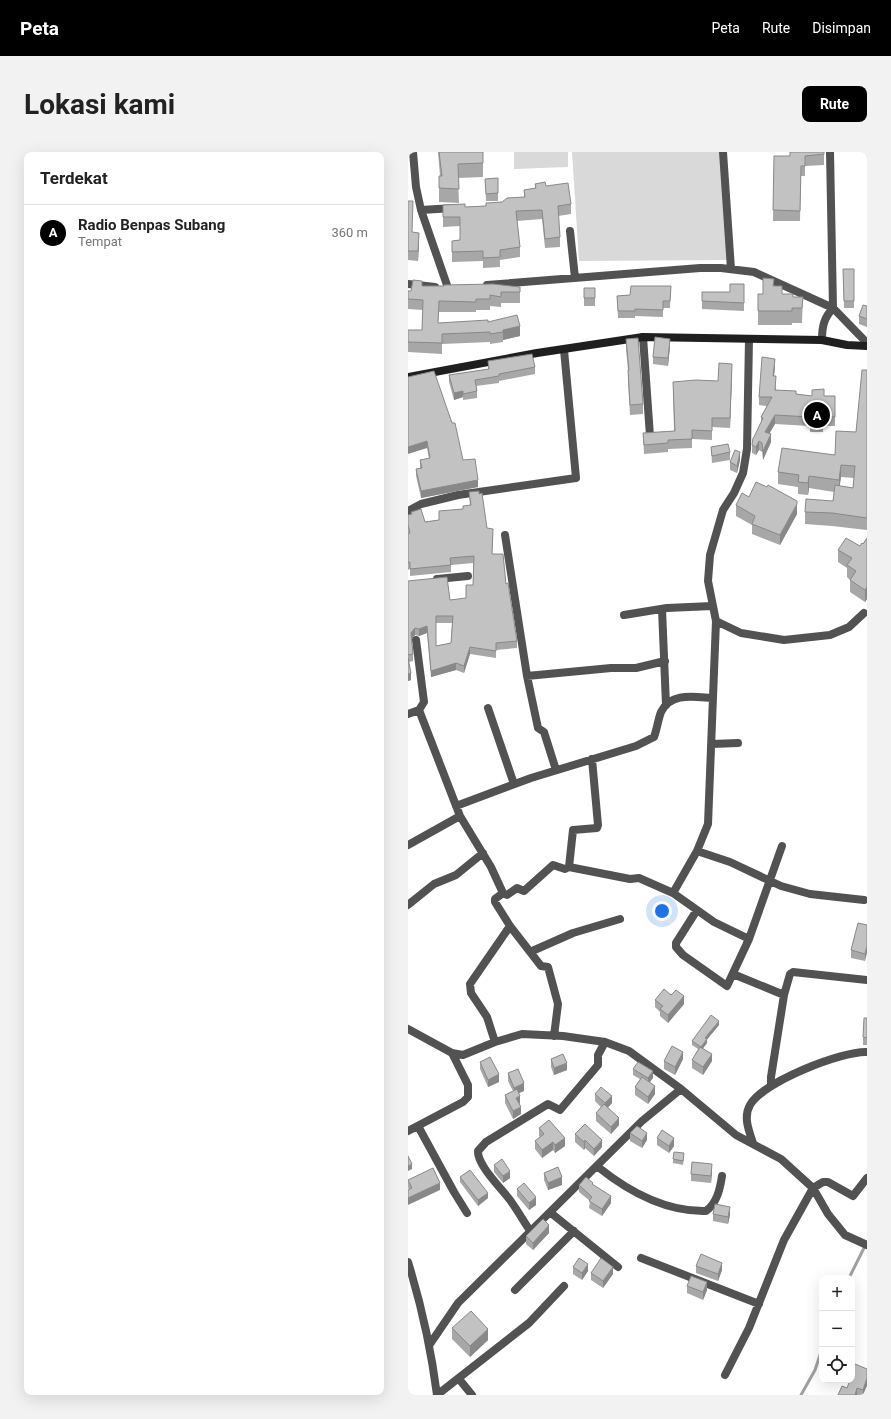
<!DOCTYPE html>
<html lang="id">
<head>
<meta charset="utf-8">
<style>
  body { margin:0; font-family:Roboto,sans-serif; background:#f2f2f2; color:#222 }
  .controls { position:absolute; right:12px; bottom:12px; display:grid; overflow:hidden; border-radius:8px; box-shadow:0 4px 16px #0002 }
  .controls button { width:36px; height:36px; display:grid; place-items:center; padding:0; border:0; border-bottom:1px solid #e0e0e0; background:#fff; color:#222; font:20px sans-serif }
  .you { position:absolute; left:254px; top:759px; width:14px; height:14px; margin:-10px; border:3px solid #fff; border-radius:50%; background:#1a73e8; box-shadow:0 0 0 6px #1a73e833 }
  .badge { display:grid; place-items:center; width:26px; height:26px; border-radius:50%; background:#000; color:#fff; font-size:13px; font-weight:700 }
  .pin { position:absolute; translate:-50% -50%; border:2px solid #fff; box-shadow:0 1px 4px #0006 }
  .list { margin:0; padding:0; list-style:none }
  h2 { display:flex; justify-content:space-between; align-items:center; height:52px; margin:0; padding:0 16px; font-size:17px }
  h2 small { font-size:13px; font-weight:400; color:#767676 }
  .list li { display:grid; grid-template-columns:26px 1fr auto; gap:12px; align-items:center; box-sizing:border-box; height:56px; padding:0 16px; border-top:1px solid #e0e0e0 }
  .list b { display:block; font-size:15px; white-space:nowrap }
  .list p { margin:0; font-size:13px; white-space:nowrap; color:#767676 }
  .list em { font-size:13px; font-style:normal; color:#767676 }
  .icon { flex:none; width:22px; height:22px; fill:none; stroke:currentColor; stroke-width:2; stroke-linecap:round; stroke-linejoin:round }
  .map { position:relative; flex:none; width:459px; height:1243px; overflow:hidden; border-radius:8px }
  header { display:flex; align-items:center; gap:24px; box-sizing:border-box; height:56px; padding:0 20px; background:#000; color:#fff }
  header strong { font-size:19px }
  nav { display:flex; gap:22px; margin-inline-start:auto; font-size:14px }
  .intro { display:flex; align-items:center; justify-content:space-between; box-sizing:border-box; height:96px; padding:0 24px }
  h1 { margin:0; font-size:28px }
  .button { padding:10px 18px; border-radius:8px; background:#000; color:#fff; font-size:14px; font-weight:700 }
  main { display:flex; gap:24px; padding:0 24px }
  aside { flex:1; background:#fff; border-radius:8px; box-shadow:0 4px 16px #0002 }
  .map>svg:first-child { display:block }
  .green { fill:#d9d9d9 }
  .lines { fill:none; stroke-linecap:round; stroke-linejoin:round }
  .stream { stroke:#a0a0a0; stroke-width:3 }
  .minor { stroke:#525252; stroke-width:8 }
  .secondary { stroke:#1f1f1f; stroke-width:8 }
  .wall { fill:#a7a7a7; fill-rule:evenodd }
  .shaded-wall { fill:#888 }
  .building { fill:#c2c2c2; stroke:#888; fill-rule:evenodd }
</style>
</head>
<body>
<header>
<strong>Peta</strong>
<nav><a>Peta</a><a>Rute</a><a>Disimpan</a></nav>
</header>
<div class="intro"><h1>Lokasi kami</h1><a class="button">Rute</a></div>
<main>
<aside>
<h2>Terdekat<small></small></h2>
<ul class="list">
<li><span class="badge">A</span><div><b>Radio Benpas Subang</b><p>Tempat</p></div><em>360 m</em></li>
</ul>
</aside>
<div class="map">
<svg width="459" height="1243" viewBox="0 0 459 1243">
  <rect width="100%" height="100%" fill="#fff"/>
  <!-- green -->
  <path class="green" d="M106 0H160V15L106 17Z
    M164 0H312L320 108 171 109Z"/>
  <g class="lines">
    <!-- stream -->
    <path class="stream" d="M441 1126 457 1094
      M393 1243 407 1218 414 1197"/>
    <!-- minor -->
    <path class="minor" d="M5 0 8 35 13 58 40 136
      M315 0 323 117
      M13 58 46 56
      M162 79 167 126
      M0 132 27 135
      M79 133 292 116H313L346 120 425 156 459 191
      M235 185 242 284
      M414 188C414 174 416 166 425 156L422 0
      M0 359 13 352 50 343 168 326 156 198
      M97 383 119 524 130 576 136 580 148 618
      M29 427 60 424
      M254 457 258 553
      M216 463 259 456 304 454
      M308 469 333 481 376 488 422 483 441 475 456 461
      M8 488 16 550 11 558 52 664 83 715 95 741 87 747V750L102 774 133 814 140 815 150 852 146 884
      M119 524 203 516H228L257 509
      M80 556 106 632
      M0 562 11 558
      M304 592 330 591
      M48 654 123 626 228 594 246 585C249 577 250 568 253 560 263 540 286 545 304 546
      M0 693 52 664
      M289 699 322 710 373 734 402 742 456 748
      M161 715 165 678 189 676 190 673 184 607
      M95 741 99 743 109 736 116 739 145 713 157 717 161 715 222 727 231 726 265 741 306 770 341 787
      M265 741 289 699 300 672 308 469 300 429 302 403 315 358 326 341 335 321 339 297 341 187
      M0 753 26 732 48 723 75 701
      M289 758 268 791V795L275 803 319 834 341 787 374 694
      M122 800 165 781 212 767
      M325 822 376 843
      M0 877 44 901 55 903 87 890 114 882 155 884 197 890 221 899 273 937 328 983 373 1007 405 1036 420 1062 437 1083 459 1093
      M87 890 79 865 63 841 62 832 102 774
      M363 934V925L376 843 382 822 385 820 459 828
      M10 974 46 1040 59 1061
      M0 979 55 950 60 945V933L44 901
      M345 991C341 979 335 965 342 953 355 930 433 899 459 900
      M190 1015C220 1039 258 1060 298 1059 309 1051 312 1037 314 1024
      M143 1061 210 1115
      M123 1080C116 1070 110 1059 102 1048 94 1037 69 1013 70 999L78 990 140 952 152 958 190 913V903L197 890
      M233 1106 351 1152
      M0 1110C14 1155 23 1197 29 1243
      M107 1138 166 1079
      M22 1192 50 1151 234 969 273 937
      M317 1223 341 1176 376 1088 405 1036 415 1030H420L445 1044 459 1026
      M51 1227 64 1243
      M29 1243 121 1171 156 1134"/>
    <!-- secondary -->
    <path class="secondary" d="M0 225 129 201 235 185 414 188 439 193 459 194"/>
  </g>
  <!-- wall -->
  <path class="wall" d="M30 0H75V25L50 26 51 51 31 50V24H32Z
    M416 0V13L397 14V24H393L392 69H365L366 4H382Z
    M90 26V49H78L77 27Z
    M127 32 138 34 163 52V62L150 64 152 85V95L137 96 134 67 109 69 112 95V105L92 108V115L75 116V109L44 110V89L52 88V74L35 75V53L57 55 78 54 116 45V38L127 36Z
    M0 49 4 80 11 91 10 109 0 108Z
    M435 117H446V156H436Z
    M336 132V159L294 157V140H322Z
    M14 134 112 135V151H93V155L82 154V158H68V160H31L30 171 80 170 112 184 95 188V190L82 192V190L34 192V202L0 200V178H14L15 158 0 157V139H3Z
    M263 134 262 156H255V165L227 164V166H210L209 144 222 143Z
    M366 134 374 142 385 145H395L394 171H384V173H350V142H355Z
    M176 136 187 146V154H176Z
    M459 154V175L451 172V164Z
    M218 187 235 252V262L222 263 220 228V218L218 197Z
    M262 194 260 214 245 212V205Z
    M80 209 127 215V222L91 229V231L68 234 69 239V246L55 248V245L46 248 41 230V223L80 217Z
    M367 215 366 224 368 238 388 242 404 244H427V274H415V280H402V274L367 272 361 281 363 290 355 308 354 300 351 298 348 303 344 301V293L353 271V265L359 254 351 253V245Z
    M459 218V378L424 374 397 372V360L425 349 426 340 401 336 400 343 390 342V335L370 332V320L427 303 448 280ZM433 325 446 326 445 336 431 334Z
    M324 221 322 276 304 275V288L284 287V296L260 297V300L236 302 235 281 266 279 265 239 310 229Z
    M0 225 55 308 70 335 13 346 8 324V317H12V308L21 307 19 296Z
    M303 295 322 300V308L304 311Z
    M332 308 329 321 322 318V310Z
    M61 340 71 342 79 376 85 384 84 402 98 432 109 489V496L88 498V506L62 502 56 521 48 518 23 525 19 481 11 484 7 483 3 487 5 502V509L1 510 3 528 0 529V429L42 448 58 446 65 433V411L43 413V420L2 424V417L0 418V363L3 362V360L17 370 31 368 62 354ZM28 471H44L43 491 28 494Z
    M341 345 389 362 372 393 344 382V373L328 364V353Z
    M459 386V447L457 450 442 440V428L439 425V416L430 410V398L452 394 455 392Z
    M459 773 457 809 443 806V798Z
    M263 843 276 852 260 871 252 864V860L247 855V848Z
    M459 866V893H455V885Z
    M311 873 299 887V891L295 896 304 909 295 923 284 916V908L290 897 284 893V889Z
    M143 907 159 918 146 923 143 915Z
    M275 907 267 923 256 917V909Z
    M72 910 91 930 80 935 72 917Z
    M225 917 245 926 242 930 247 942 240 952 227 943V935L232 927 225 923Z
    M100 921 116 939 111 941 112 951 111 952 113 962 105 967 97 951V943L105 939 100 929Z
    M187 942 204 951 200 955 211 973 203 982 188 969V961L193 955 187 949Z
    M131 976 157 994 147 1001 145 998 134 1006 127 997V989L132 985 131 984Z
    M222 981 239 988 234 996 222 989Z
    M167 982 194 995 186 1004 177 996 176 998 167 990Z
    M249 986 266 994 261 1001 249 993Z
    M276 1005 275 1013 265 1011V1007Z
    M86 1013 102 1026 95 1031 86 1020Z
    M304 1020 303 1031 283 1029V1022Z
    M136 1021 154 1033 140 1038 136 1028Z
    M52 1025 80 1046 70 1054 52 1030Z
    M0 1028 32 1038H1L0 1035Z
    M171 1033H185L203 1051 194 1064 181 1056 182 1049 171 1040Z
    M109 1037 128 1053 121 1058 109 1044Z
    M305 1062 322 1063 320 1072 305 1069Z
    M141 1081 125 1098 118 1092V1084Z
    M288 1114 314 1118 310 1129 288 1121Z
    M165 1115 180 1119 174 1128 165 1122Z
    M183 1121 205 1122 195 1136 183 1128Z
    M279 1134 299 1138 295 1148 279 1141Z
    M44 1176 80 1188 62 1205 44 1187Z
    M459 1217 455 1243H430L439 1236Z"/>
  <!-- shaded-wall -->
  <path class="shaded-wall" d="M11 81V91L10 109V99Z
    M112 174V184L95 188V178Z
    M262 187V194L260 214V206Z
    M367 207V215L365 233V224Z
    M324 212V221L322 276V266Z
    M55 239V245L46 248V241Z
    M367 263V272L357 289V280Z
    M363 282V290L355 308V299Z
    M19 289V296L0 302V295Z
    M351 289V298L348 303V295Z
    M332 300V308L329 321V314Z
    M433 313V325L431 340V328Z
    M401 324V336L400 343V331Z
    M70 328V335L13 346V339Z
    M389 352V362L372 393V383Z
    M459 435V447L457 450V438Z
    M19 474V481L11 484V477Z
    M7 476V483L3 488V481Z
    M62 495V502L56 521V514Z
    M48 511V518L23 525V519Z
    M3 521V528L0 529V522Z
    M459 794V801L457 809V802Z
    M276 844V852L260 871V863Z
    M311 869V873L297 890V886Z
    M299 887V891L293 899V895Z
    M275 900V907L267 923V915Z
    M304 902V909L295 923V915Z
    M159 911V918L146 923V916Z
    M245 919V926L240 932V926Z
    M91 922V930L80 935V928Z
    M116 931V939L106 943V936Z
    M247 934V942L240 952V945Z
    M112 944V951L108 953V946Z
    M204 944V951L197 959V951Z
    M113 955V962L105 967V959Z
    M211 966V973L203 982V975Z
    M239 981V988L234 996V989Z
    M157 986V994L147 1001V993Z
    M266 986V994L261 1001V994Z
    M177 988V996L176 998V990Z
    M194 988V995L186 1004V997Z
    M145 990V998L134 1006V998Z
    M4 1012V1017L0 1019V1014Z
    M304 1012V1020L303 1031V1024Z
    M102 1019V1026L95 1031V1024Z
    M154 1025V1033L140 1038V1031Z
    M32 1031V1038L0 1053V1046Z
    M80 1041V1046L70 1054V1048Z
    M203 1044V1051L194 1064V1057Z
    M128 1045V1053L121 1058V1051Z
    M322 1055V1063L320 1072V1065Z
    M141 1073V1081L125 1098V1091Z
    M314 1111V1118L310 1129V1122Z
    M180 1112V1119L174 1128V1121Z
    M205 1115V1122L195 1136V1129Z
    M299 1130V1138L295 1148V1140Z
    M80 1177V1188L62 1205V1194Z
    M459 1226V1234L455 1243V1238Z
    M449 1236V1243H447Z"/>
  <!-- building -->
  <path class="building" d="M31 0H75V11L50 12 51 37 31 36V24H34Z
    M382 0H416V2L397 4V14H393L392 59 365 58 366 4H382Z
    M90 26V41L78 42 77 27Z
    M137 30 138 34 160 31 163 52 150 54 152 85 137 87 134 58 108 59 112 95 92 98V105L75 106V99L44 100V89L52 88V65H35V53L57 52V55L78 54V51L94 50 99 46 117 45 116 38 128 36 127 32Z
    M0 49H5L4 80 11 81 10 99H0Z
    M435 117H446V149H436Z
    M355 126 366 127 365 134H374V142H385V145H395L394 156H384V159H350V142H355Z
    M5 128 14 129V134H36V133L85 132 112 135V140H93V145L82 143V147H68V150L31 149 30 171 80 168V170L109 163 112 174 95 178V180L82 182V180L34 182V191L0 190V178H14L15 148 0 147V139H3Z
    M322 132H336V151L294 149V140H322Z
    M223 134H263L262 149H255V158L227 157V159H210L209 144 222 143Z
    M176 136H187V146H176Z
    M455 153 459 154V167L451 164Z
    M247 185 262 187 260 206 245 205Z
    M230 186 235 252 222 253 220 218H221L218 187Z
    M124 202 127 215 91 222V224L67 228 69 239 55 242V239L46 241 41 223 81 217 80 209Z
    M354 205 367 207 365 224H368L367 238 388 239V242L404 244V238L416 237V244H427V265H415V271H402V265L367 263 357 280 363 282 355 299 354 291 351 289 348 295 344 293 345 286 346 285 355 266 353 265 364 245H351Z
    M311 211 324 212 322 266H304V279L284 278V287L260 288V291L236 293 235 281 267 279 265 230 288 228 310 229Z
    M454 218H459V366L424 361 397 360 398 347 425 349 427 333 445 336 447 314 433 313 431 328 401 324 400 331 390 330 391 323 370 320 374 296 427 303 428 279 448 280Z
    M26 219 44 271H47L55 308 67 307 70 328 13 339 8 317 14 316 12 308 22 306 19 289 0 295V225Z
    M320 292 322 300 304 304 303 295Z
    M327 298 332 300 329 314 322 310Z
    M348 330 359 335 360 333 389 349V352L372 383 344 372 347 364 328 353 334 341 341 345Z
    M71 339V342L74 341 79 376 85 377 84 402H95L98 432 100 431 109 489 88 491V499L62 495 56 514 48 511 23 519 19 474 11 477 7 476 3 481 5 502 0 503V429L39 425 42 448 58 446V433H65L66 404 42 406 43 413 2 417V410L0 411V382L2 381 0 373V363L4 362 3 360 13 357 17 370 31 368V359L55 357V354L63 353 61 340ZM28 464H45L43 491 28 494Z
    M438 386 452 394 454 391 455 392 459 386V435L457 438 442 428 448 419 439 413 444 406 430 398Z
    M0 506 3 521 0 522Z
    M450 771 459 773V794L457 802 443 798Z
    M256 837 263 843 268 838 276 844 260 863 252 857 255 854 247 848Z
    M303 863 311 869 297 886 299 887 293 895 284 889Z
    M456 866H459V886L455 885Z
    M264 894 275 900 267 915 256 909Z
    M292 895 304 902 295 915 284 908Z
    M155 902 159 911 146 916 143 907Z
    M82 905 91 922 80 928 72 910Z
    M230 910 245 919 240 926 225 917Z
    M110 917 116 931 106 936 100 921Z
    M234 925 247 934 240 945 227 935Z
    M193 935 204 944 197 951 187 942Z
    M109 937 112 944 108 946 113 955 105 959 97 943Z
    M196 952 211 966 203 975 188 961Z
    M141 968 157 986 147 993 145 990 134 998 127 989 136 982 131 976Z
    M177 972 194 988 186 997 177 988 176 990 167 982Z
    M229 974 239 981 234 989 222 981Z
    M254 978 266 986 261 994 249 986Z
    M266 1000 276 1001 275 1009 265 1007Z
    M0 1004 4 1012 0 1014Z
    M94 1007 102 1019 95 1024 86 1013Z
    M284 1010 304 1012 303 1024 283 1022Z
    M150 1015 154 1025 140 1031 136 1021Z
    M25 1016 32 1031 0 1046V1038L4 1036 0 1028Z
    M62 1018 80 1041 70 1048 52 1025Z
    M178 1025 185 1031 184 1032 203 1044 194 1057 181 1049 184 1045 171 1033Z
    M116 1031 128 1045 121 1051 109 1037Z
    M307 1052 322 1055 320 1065 305 1062Z
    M135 1067 141 1073 125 1091 118 1084Z
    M293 1102 314 1111 310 1122 288 1114Z
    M171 1106 180 1112 174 1121 165 1115Z
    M193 1106 205 1115 195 1129 183 1121Z
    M283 1124 299 1130 295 1140 279 1134Z
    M63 1159 80 1177 62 1194 44 1176Z
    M447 1212 459 1217V1226L455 1238 449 1236 447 1243H430L434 1234 439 1236 442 1228H444V1222Z"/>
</svg>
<div class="controls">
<button>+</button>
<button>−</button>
<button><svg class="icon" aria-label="locate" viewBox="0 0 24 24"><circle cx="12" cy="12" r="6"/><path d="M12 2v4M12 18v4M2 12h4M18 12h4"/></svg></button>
</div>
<div class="you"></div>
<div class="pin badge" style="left:409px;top:263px">A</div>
</div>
</main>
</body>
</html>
